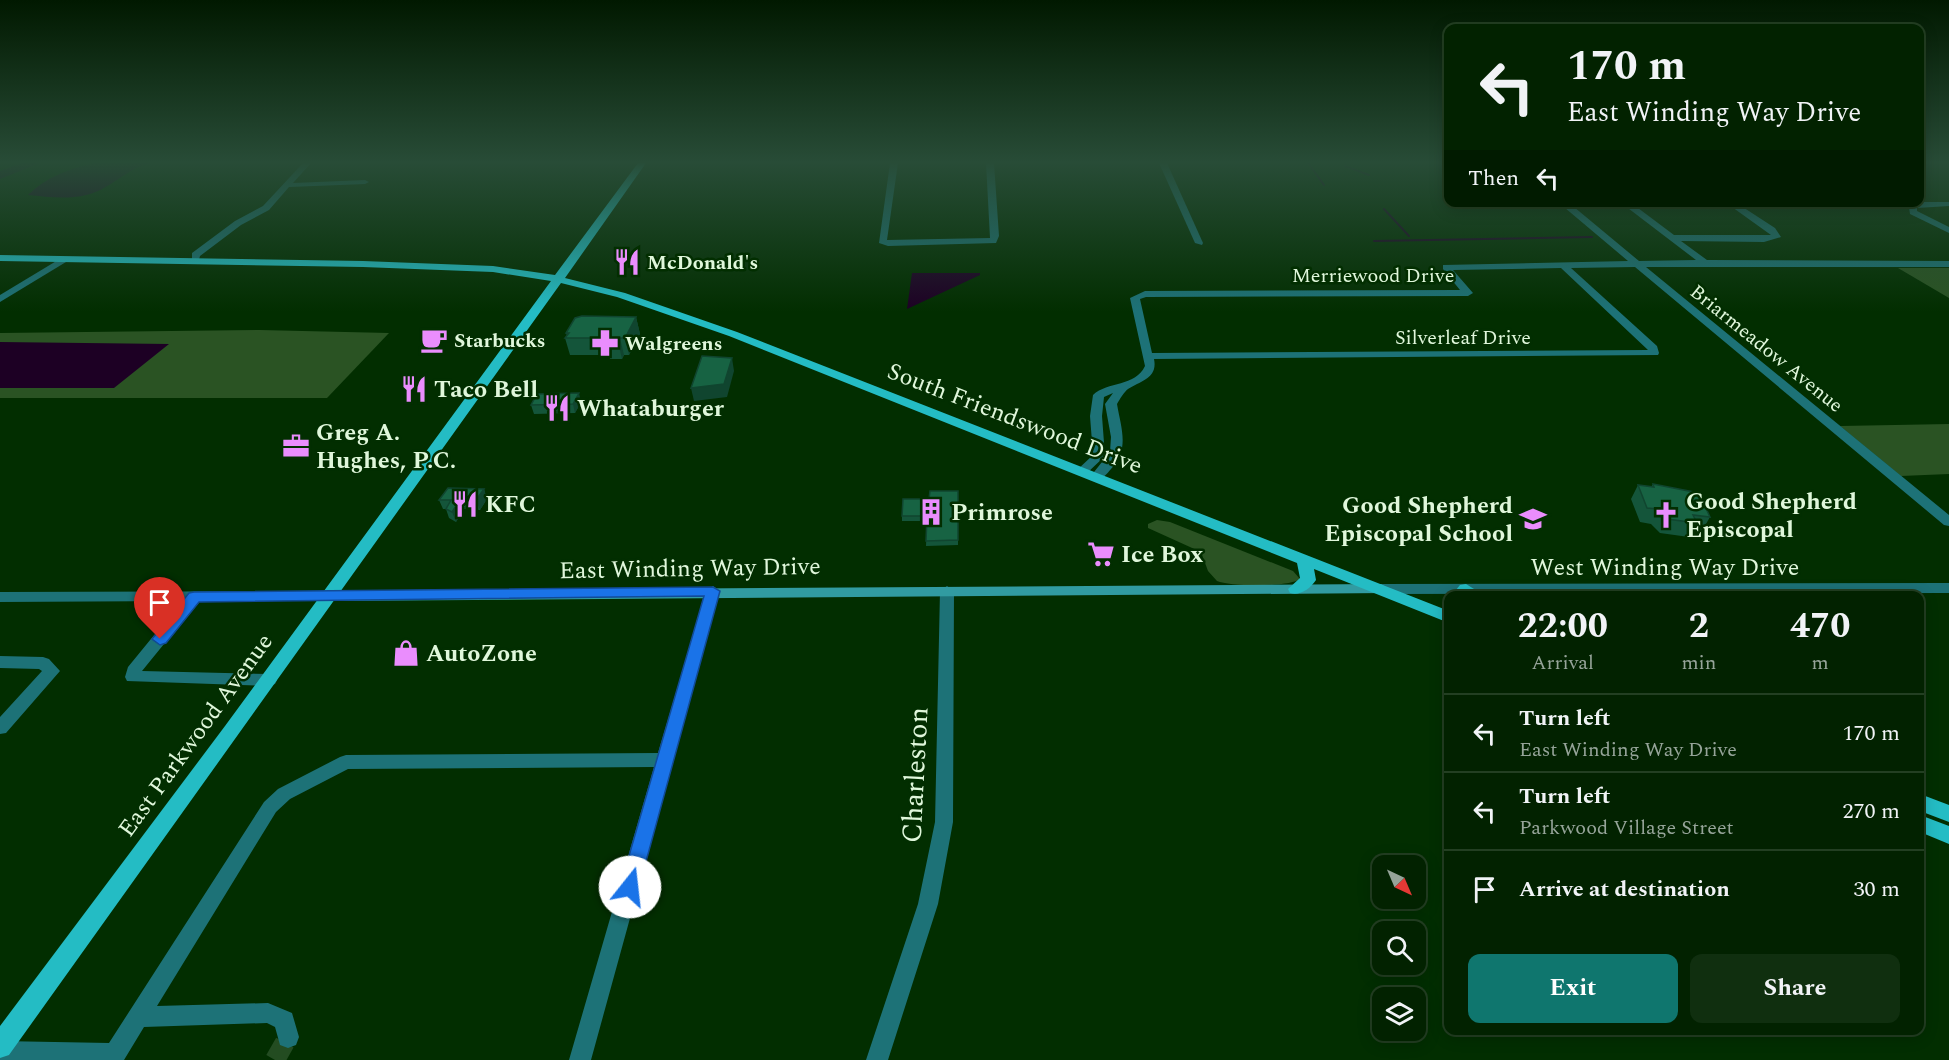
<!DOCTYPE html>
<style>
:root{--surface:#022200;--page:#102f0f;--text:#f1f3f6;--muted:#96a499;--line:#233f22;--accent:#0f766e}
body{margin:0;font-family:Spectral,serif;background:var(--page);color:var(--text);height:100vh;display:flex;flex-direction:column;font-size:22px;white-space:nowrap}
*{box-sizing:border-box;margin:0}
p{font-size:20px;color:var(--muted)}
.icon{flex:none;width:33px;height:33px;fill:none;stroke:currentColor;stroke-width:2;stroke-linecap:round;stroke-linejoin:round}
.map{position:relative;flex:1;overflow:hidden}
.drawer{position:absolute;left:1444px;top:591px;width:480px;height:444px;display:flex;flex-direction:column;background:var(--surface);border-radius:12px;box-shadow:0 3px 15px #0003,0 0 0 2px var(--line)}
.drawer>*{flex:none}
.top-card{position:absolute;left:1444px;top:24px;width:480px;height:183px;border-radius:12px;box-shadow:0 3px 15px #0003,0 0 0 2px var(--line);background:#022200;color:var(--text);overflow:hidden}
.needle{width:39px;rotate:136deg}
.controls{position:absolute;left:1372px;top:855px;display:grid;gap:12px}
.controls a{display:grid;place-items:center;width:54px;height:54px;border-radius:12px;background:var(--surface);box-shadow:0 3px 15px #0003,0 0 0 2px var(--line);font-size:30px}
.pin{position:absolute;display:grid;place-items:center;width:51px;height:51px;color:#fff;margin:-62px -26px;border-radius:50% 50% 50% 0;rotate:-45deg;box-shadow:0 0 6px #0007}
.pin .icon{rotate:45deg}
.me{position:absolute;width:66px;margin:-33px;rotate:16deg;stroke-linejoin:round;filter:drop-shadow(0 0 4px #0008)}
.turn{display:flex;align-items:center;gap:21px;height:126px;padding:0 24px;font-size:27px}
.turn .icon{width:78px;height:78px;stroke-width:2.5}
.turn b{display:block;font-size:42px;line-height:51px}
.then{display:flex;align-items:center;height:57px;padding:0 24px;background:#0003;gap:12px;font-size:22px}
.eta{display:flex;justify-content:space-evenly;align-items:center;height:102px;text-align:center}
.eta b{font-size:36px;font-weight:700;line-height:42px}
.button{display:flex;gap:12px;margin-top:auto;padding:12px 24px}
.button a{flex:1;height:69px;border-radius:12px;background:var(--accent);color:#fff;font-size:24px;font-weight:700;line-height:69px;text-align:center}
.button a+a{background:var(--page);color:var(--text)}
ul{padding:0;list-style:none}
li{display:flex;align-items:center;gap:18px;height:78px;padding:0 24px;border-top:2px solid var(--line)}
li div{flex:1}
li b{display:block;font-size:22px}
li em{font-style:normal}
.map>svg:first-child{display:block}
.green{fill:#2a5323}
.water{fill:#1d0024}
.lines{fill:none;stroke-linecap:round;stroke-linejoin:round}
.stream{stroke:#1d0024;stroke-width:2}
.river{fill:#1d0024;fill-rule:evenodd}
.street-tunnel{stroke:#234c21;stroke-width:20;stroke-dasharray:20 10;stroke-linecap:butt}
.street{fill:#1d7277;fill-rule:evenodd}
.secondary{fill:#319ba1;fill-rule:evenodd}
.primary{fill:#24bcc4;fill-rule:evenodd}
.wall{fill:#14553a}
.shaded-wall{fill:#10452f}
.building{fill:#176343;stroke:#10452f;stroke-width:1.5}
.route{fill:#1a73e8;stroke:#114b97;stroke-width:1.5}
.labels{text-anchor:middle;stroke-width:5;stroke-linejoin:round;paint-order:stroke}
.far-poi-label{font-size:20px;font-weight:bold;fill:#e0f7db;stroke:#022e00;text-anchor:start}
.far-street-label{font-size:20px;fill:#e0f7db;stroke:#022e00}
.poi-label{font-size:24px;font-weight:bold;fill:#e0f7db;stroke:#022e00;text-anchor:start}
.street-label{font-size:24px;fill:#e0f7db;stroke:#022e00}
.near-street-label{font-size:28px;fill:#e0f7db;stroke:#022e00}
</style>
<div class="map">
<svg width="1949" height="1060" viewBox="0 0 1949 1060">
<rect width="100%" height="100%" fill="#022e00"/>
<!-- green -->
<g class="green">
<path d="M1898 268H1949V298Z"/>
<path d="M260 330 389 333 327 398H0V333Z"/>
<path d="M1949 424V474L1901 476 1840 426Z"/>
<path d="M1157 520 1170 522 1293 571 1300 579C1290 587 1231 587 1217 581L1208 571 1201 552 1148 528V524Z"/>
</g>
<!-- water -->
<g class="water">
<path d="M94 163H152C132 166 116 183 98 191 75 201 51 197 28 195 46 177 69 169 94 163Z"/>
<path d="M912 273H980V275L907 309Z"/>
<path d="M0 342 169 344 114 388H0Z"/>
</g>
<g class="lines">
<!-- stream -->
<g class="stream">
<path d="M1308 163 1324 185"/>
<path d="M1346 163 1345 166 1369 175"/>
<path d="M1384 209 1409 236"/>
<path d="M1374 241 1592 237"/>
</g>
<!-- river -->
<path class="river" d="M22 163H40L0 179V171Z"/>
<!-- street-tunnel -->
<path class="street-tunnel" d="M275 1060 288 1037"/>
<!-- street -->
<g class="street">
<path d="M303 163H311L293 183 365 180 369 182 365 184 289 187 269 210 241 225 200 256 198 263H192V253L235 221 263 206Z"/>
<path d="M890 163H898L887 240 990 238 986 163H994L999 236 996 243 888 246 879 243Z"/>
<path d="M1159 163H1167L1203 243 1202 245 1195 243Z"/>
<path d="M1558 202H1568L1639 261 1696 260 1620 202H1630L1674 235H1771L1725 202H1735L1775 228 1781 237 1764 242 1681 241 1707 260 1949 261V267H1646L1949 515V526L1944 525 1635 267 1571 268 1657 346 1659 353 1658 355 1154 359C1158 378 1141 381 1128 389 1124 392 1120 399 1117 404 1121 428 1130 449 1111 469 1107 474 1102 479 1096 481L1090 477 1110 452 1111 437 1105 404 1113 393 1104 397 1102 416 1105 456 1086 474 1082 475 1076 471 1093 455 1090 416 1093 395C1108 381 1135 387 1145 366L1130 298 1145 291 1460 290 1443 269V265L1628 261ZM1561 268 1648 350 1152 353 1140 299 1146 297 1468 296 1473 293 1453 270Z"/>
<path d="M1917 202H1949V206L1917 208V211L1949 227V233L1910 214 1909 207Z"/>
<path d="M63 257 68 260 66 262 0 302V295Z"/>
<path d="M1949 583V593L1381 594 1374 589 1381 584Z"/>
<path d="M713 586 720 591 591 1060H569L654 767 348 769 290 799 276 812 157 1006 268 1003 292 1013 299 1037 296 1045 288 1048 280 1045 275 1027 267 1023 144 1027 124 1060H0V1041L109 1043 264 802 278 789 340 757 346 755 658 753 706 591Z"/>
<path d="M947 586 954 591 953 822 938 904 888 1060H866L918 904 935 822 940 591Z"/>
<path d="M330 591 337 596 335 599 199 601 142 671 269 674 275 676 277 680 275 684 269 686 127 681 125 677 128 667 182 601 0 602V592Z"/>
<path d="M0 656 43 657 49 659 60 671 6 733 0 734V717L42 671 39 669 0 668Z"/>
</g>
<!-- secondary -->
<path class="secondary" d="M1381 584 1389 589 1387 593 330 601 322 596 330 591Z"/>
<!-- primary -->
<g class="primary">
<path d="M638 163H646L565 278 625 293 737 332 1449 611V623L1314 569 1316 580C1310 589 1300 596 1290 593L1288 589 1300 578 1297 563 729 336 617 297 561 283 9 1055 0 1058V1026L225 726 551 281 493 272 363 267 0 261V255L363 261 493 266 555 275Z"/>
<path d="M1466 584 1474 589 1469 596H1451L1460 585Z"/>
<path d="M1920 794 1949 805V822L1920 811Z"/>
<path d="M1920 815 1949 826V844L1920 832Z"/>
</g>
</g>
<!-- wall -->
<g class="wall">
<path d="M636 317 640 334 629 355H624L622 359H610L609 355H570L565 338 567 336 566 333Z"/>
<path d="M581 402 575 413 534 414 531 405Z"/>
<path d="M1653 484 1710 517 1702 531 1693 530 1689 537 1660 533 1651 524 1640 522 1631 499 1638 485 1651 487Z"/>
<path d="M484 489 487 499 480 510 464 509 456 522 449 518 446 509H443L439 500Z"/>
<path d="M958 491V545L926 546 927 521H902V516L929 499Z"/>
</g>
<!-- shaded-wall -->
<g class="shaded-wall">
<path d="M636 317 640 334 629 355 625 338Z"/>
<path d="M620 338 624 355 622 359 618 342Z"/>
<path d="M732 358 734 371 727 397 694 401 691 388Z"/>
<path d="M579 393 581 402 575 413 573 404Z"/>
<path d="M484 489 487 499 480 510 476 500Z"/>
<path d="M460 500 464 509 456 522 452 512Z"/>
</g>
<!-- building -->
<g class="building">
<path d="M582 316 636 317 625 338H620L618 342H606L608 338H565L569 333H566L575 318Z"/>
<path d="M702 356 732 358 724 384 691 388Z"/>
<path d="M579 393 573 404 531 405 537 394Z"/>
<path d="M1653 484 1699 493 1710 517 1693 515 1697 523 1667 519 1659 509 1647 508 1638 485 1654 487Z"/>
<path d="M448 488 484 489 476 500H460L452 512 446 509 451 500H439Z"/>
<path d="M930 491H958V540L926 541 927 516H902L903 499H929Z"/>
</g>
<!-- sky -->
<linearGradient id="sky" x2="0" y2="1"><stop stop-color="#011900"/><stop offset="0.52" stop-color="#284c37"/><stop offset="1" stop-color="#284c37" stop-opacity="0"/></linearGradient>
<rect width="1949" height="312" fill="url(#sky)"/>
<!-- route -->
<path class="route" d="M713 587 720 591 639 887 637 893 630 895 623 893 620 887 704 596 199 602 166 643 160 645 152 639 189 593 194 592Z"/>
<!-- icons -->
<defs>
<symbol id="restaurant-bare" viewBox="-9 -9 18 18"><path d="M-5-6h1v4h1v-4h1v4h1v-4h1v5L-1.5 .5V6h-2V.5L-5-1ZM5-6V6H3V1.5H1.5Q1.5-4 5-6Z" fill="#ea8dfd" stroke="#022e00" stroke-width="2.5" paint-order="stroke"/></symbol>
<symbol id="cafe-bare" viewBox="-9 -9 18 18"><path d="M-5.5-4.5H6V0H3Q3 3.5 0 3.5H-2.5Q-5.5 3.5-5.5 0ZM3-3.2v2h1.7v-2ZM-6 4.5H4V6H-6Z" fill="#ea8dfd" stroke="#022e00" stroke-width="2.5" paint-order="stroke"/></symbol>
<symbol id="pharmacy-bare" viewBox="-9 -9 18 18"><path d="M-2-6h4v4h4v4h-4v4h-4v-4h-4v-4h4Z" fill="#ea8dfd" stroke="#022e00" stroke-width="2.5" paint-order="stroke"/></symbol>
<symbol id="office-bare" viewBox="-9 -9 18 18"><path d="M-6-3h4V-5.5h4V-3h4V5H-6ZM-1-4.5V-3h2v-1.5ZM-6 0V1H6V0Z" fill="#ea8dfd" stroke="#022e00" stroke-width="2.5" paint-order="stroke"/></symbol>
<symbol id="building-bare" viewBox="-9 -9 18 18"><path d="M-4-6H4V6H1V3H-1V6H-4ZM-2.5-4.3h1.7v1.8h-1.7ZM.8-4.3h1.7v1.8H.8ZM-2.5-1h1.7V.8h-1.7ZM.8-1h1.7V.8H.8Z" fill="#ea8dfd" stroke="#022e00" stroke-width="2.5" paint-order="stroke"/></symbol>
<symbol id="church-bare" viewBox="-9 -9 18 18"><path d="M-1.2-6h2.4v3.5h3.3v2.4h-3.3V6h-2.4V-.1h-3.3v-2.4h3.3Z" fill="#ea8dfd" stroke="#022e00" stroke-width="2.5" paint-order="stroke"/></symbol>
<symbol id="school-bare" viewBox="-9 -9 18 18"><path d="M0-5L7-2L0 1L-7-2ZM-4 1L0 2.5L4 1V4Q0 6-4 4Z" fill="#ea8dfd" stroke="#022e00" stroke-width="2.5" paint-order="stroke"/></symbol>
<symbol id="supermarket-bare" viewBox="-9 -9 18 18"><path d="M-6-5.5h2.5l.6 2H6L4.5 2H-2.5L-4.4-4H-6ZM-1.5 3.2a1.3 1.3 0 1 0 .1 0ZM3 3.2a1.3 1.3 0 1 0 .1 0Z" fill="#ea8dfd" stroke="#022e00" stroke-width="2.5" paint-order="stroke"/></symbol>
<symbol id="shop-bare" viewBox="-9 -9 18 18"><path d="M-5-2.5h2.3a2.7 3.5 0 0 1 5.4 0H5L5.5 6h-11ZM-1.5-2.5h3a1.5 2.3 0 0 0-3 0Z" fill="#ea8dfd" stroke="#022e00" stroke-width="2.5" paint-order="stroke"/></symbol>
</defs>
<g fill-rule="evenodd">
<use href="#restaurant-bare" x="608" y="243" width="38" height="38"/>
<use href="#cafe-bare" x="415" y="321" width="38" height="38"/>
<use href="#pharmacy-bare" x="586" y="324" width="38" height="38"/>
<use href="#restaurant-bare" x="395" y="370" width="38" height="38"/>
<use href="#restaurant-bare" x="538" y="389" width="38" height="38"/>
<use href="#office-bare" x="277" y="427" width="38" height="38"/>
<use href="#restaurant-bare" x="446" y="485" width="38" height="38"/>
<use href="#building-bare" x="912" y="493" width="38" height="38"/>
<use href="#church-bare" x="1647" y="496" width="38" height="38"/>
<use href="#school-bare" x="1514" y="500" width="38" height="38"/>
<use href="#supermarket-bare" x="1082" y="535" width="38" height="38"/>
<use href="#shop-bare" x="387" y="634" width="38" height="38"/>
</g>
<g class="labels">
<!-- far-poi labels -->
<g class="far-poi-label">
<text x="647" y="269">McDonald's</text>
<text x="454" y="347">Starbucks</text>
<text x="625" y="350">Walgreens</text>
</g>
<!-- far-street labels -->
<g class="far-street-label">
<text x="1373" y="282">Merriewood Drive</text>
<text x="1463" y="344">Silverleaf Drive</text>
<text transform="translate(1767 348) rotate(39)" y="7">Briarmeadow Avenue</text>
</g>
<!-- poi labels -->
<g class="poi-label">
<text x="434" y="397">Taco Bell</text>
<text x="577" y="416">Whataburger</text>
<text x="316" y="440">Greg A.<tspan x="316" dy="28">Hughes, P.C.</tspan></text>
<text x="1686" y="509">Good Shepherd<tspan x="1686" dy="28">Episcopal</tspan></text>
<text x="485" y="512">KFC</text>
<text x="1513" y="513" text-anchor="end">Good Shepherd<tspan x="1513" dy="28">Episcopal School</tspan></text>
<text x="951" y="520">Primrose</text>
<text x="1121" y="562">Ice Box</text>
<text x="426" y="661">AutoZone</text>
</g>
<!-- street labels -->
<g class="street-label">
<text transform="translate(1015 418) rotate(21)" y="8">South Friendswood Drive</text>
<text x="1665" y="575">West Winding Way Drive</text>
<text transform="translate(690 568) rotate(-1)" y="8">East Winding Way Drive</text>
<text transform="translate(195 735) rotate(-54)" y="8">East Parkwood Avenue</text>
</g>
<!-- near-street labels -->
<g class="near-street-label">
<text transform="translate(914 775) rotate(-87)" y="10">Charleston</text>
</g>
</g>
</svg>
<div class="controls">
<a><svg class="needle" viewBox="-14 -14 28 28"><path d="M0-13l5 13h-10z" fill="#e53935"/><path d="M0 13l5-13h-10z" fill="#96a499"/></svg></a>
<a><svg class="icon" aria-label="search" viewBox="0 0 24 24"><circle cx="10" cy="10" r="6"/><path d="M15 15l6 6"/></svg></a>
<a><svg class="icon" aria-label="layers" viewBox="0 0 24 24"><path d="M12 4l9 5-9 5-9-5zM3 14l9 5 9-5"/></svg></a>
</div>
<div class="pin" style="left:160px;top:639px;background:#d93025"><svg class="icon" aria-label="arrive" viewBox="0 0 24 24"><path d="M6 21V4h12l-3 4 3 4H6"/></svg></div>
<svg class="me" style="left:630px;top:887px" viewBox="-20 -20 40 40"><circle r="19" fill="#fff"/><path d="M0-13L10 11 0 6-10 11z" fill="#1a73e8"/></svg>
<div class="top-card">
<div class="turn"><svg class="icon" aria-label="left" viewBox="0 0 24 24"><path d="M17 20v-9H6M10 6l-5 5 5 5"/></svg><div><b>170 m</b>East Winding Way Drive</div></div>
<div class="then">Then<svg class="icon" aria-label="left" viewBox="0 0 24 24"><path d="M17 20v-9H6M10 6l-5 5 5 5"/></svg></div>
</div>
<section class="drawer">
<div class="eta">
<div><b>22:00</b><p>Arrival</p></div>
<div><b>2</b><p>min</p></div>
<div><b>470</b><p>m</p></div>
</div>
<ul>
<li><svg class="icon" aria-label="left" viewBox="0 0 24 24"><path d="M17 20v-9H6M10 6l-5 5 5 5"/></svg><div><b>Turn left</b><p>East Winding Way Drive</p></div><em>170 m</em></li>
<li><svg class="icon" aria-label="left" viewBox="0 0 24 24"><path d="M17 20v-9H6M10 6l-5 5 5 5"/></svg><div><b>Turn left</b><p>Parkwood Village Street</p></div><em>270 m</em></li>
<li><svg class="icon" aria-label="arrive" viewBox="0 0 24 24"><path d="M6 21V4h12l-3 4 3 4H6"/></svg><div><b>Arrive at destination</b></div><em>30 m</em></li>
</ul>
<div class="button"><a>Exit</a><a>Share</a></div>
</section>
</div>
